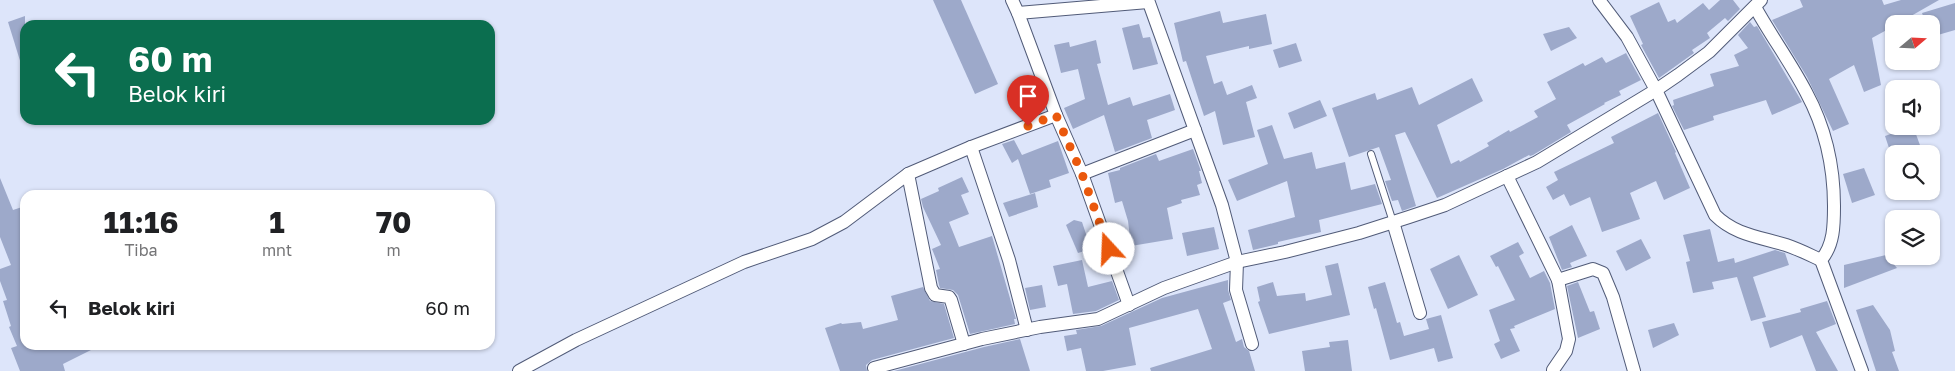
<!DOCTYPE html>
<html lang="id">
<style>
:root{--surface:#fff;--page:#f6f6f6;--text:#202124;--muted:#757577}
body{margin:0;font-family:"Golos Text",sans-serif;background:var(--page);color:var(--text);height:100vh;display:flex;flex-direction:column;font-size:19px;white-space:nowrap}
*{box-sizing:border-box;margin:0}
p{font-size:16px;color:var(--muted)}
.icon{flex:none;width:28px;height:28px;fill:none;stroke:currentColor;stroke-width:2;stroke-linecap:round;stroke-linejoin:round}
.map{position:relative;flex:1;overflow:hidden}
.sheet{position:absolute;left:20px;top:190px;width:475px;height:160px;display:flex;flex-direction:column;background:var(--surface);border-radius:15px;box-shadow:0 1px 4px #0004}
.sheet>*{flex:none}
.hud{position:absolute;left:20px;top:20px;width:475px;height:105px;border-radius:15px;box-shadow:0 1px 4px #0004;background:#0b6e4f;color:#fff;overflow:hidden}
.needle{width:32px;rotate:71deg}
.controls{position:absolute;left:1885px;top:15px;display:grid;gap:10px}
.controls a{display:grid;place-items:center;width:55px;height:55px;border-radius:10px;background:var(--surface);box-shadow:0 1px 4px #0004;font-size:25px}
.pin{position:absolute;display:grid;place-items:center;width:42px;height:42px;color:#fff;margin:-51px -21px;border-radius:50% 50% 50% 0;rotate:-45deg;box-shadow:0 0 5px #0007}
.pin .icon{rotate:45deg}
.me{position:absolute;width:55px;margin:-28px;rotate:340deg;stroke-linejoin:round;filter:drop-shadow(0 0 4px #0008)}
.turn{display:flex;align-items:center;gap:18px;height:105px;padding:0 25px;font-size:22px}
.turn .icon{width:65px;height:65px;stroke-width:2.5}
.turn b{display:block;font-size:35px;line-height:42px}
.eta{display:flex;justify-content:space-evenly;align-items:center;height:85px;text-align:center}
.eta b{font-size:30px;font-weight:700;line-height:35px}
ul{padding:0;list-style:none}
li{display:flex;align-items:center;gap:15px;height:65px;padding:0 25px}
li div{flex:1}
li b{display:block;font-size:19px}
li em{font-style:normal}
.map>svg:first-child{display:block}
.building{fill:#9da9ca}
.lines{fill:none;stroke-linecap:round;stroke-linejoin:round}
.service-casing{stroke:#515b78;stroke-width:8}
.minor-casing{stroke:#515b78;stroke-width:14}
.service{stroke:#fff;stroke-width:6}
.minor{stroke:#fff;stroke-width:12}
.route{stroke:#ea580c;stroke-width:9;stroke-dasharray:0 16.2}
</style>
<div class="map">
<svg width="1955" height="371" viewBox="0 0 1955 371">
<rect width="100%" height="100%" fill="#dde5fa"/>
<!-- building -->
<g class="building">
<path d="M933 0H961L998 84 975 94Z"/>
<path d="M1720 0H1733L1740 9 1728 21 1725 18 1707 33 1710 38 1692 50 1694 53 1659 78 1641 45 1643 44 1630 16 1659 2 1668 22 1675 19 1677 23 1703 3 1709 10Z"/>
<path d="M1800 0H1882L1884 5 1901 0H1939L1897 24H1894V26L1872 38 1881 85 1864 92 1854 65 1829 79 1849 124 1833 131 1807 77 1772 20 1803 7Z"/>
<path d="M1955 3V30L1931 37V24H1926L1922 13Z"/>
<path d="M1220 11 1223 23 1266 14 1272 44 1249 49V46L1206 56 1214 84 1222 81 1227 95 1252 85 1257 98 1246 102 1255 137 1223 145 1215 111 1204 116 1186 61 1183 62 1174 23Z"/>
<path d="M25 16V67H22L8 22Z"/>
<path d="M1750 22 1754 27 1757 26 1802 102 1772 115 1766 100 1713 116 1714 120 1684 130 1672 106 1674 105 1673 100 1714 86 1710 74 1739 66 1734 55 1748 48 1738 35Z"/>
<path d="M1139 24 1143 38 1150 37 1158 64 1133 70 1122 28Z"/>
<path d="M1569 27 1577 38 1551 51 1543 34Z"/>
<path d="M1096 40 1101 63 1097 64 1108 105 1130 97 1133 106 1170 94 1175 110 1147 120 1152 138 1115 152 1104 115 1073 129 1064 108 1085 99 1078 69 1061 73 1054 45 1069 42 1070 47Z"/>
<path d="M1296 43 1302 61 1279 68 1273 50Z"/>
<path d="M1626 53 1641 80 1619 91 1621 95 1604 103 1605 104 1567 125 1571 132 1533 155 1530 156 1529 155 1503 169 1437 198 1405 132 1395 135 1416 206 1402 211 1398 200 1392 201 1385 181 1391 180 1379 147 1349 157 1332 108 1375 93 1377 100 1412 87 1419 105 1472 78 1483 101 1437 125 1451 164 1459 160 1460 162 1489 146 1487 143 1509 130 1510 132 1538 117 1534 111 1556 99 1547 82 1583 63 1585 66 1602 57 1606 63Z"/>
<path d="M1038 89 1045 110 1023 119 1016 97Z"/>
<path d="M1320 100 1327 116 1294 129 1288 113Z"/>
<path d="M1658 113 1676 152 1675 153 1690 188 1664 200 1656 181 1630 193 1640 219 1602 232 1590 197 1570 206 1564 194 1553 200 1546 187 1558 180 1554 172 1614 143 1611 137Z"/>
<path d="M1272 125 1284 159 1312 152 1316 169 1345 162 1351 190 1375 184 1382 204 1319 220 1321 232 1278 242V244L1253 250 1248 230 1295 217 1287 181 1237 201 1228 180 1268 164 1257 130Z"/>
<path d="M1913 126 1921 148 1905 154H1891L1885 136Z"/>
<path d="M1014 140 1022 155 1058 141 1069 173 1049 180 1051 187 1030 194 1018 159 1012 163 1002 144Z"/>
<path d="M1193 149 1201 171H1199L1202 183 1197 185 1200 195 1181 200 1182 203 1167 208 1173 239 1131 246 1128 221 1122 201 1115 203 1108 173 1120 170V168L1156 154 1159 161Z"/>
<path d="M1864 168 1875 195 1852 203 1843 174Z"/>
<path d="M962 177 969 192 961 195 969 214 949 222 959 247 992 236 1016 319H1014L1015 324 970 334 958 295 953 290 940 288 939 285 936 270 940 269 932 249 941 245 923 207 921 199 939 191 938 188Z"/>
<path d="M0 178 13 210 25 206V345H101L63 364 65 371H20L11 348 17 346 9 327 11 326 3 301 7 300 0 281V269L11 265 0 237Z"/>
<path d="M1035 193 1038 207 1009 217 1003 203Z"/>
<path d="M1074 220 1082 222 1091 249 1078 253 1066 225Z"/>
<path d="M1572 225 1587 256 1570 263 1572 267 1562 270 1549 237Z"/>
<path d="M1214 227 1219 249 1187 256 1182 233Z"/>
<path d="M1710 229 1718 262 1734 258 1735 263 1775 250 1785 253 1789 265 1753 277 1766 317 1751 321 1737 277 1712 282 1714 289 1693 293 1686 262 1690 261 1683 235Z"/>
<path d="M1641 239 1651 258 1626 271 1616 251Z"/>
<path d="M1518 242 1524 253 1519 256 1530 278 1544 271 1550 283 1555 309 1514 326 1515 328 1510 329 1520 351 1501 359 1494 344 1500 341 1489 310 1515 300 1498 266 1496 267 1490 256Z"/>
<path d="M1459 255 1478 295 1448 309 1430 269Z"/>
<path d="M1886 255 1897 268 1844 288V265Z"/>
<path d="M1082 260 1088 287 1112 281 1119 300 1096 311 1073 314 1067 284 1058 286 1053 266Z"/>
<path d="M1338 263 1350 315 1269 334 1258 302 1260 301 1257 287 1273 282 1277 296 1305 293 1306 301 1332 295 1325 266Z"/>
<path d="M1228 280V290L1231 300 1223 303 1236 342 1242 339 1244 347 1249 351 1255 371H1151L1150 368 1212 349 1198 309 1129 328 1136 365 1103 371H1086L1081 348 1067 351 1064 336 1077 334 1076 330 1101 326 1162 298Z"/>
<path d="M1385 282 1397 323 1400 322 1404 336 1429 329 1426 319 1441 315 1453 358 1438 362 1434 348 1390 360 1376 308 1374 309 1368 287Z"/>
<path d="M1578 282 1590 312 1594 311 1600 329 1578 338 1567 286Z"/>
<path d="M1042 285 1046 307 1030 310 1025 288Z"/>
<path d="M923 287 930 301 944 304 954 338 872 360 866 365 867 371H840L825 328 841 323 842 324 861 322 863 329 898 320 891 296Z"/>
<path d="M1827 301 1836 324 1816 332 1838 371H1816L1802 335 1770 348 1762 322 1801 312 1800 309Z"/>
<path d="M1873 305 1890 330 1895 351 1892 352 1899 371H1876L1856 310Z"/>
<path d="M1674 323 1679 335 1653 348 1648 330Z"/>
<path d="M1020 339 1030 371H894L984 347Z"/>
<path d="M1348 340 1352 371H1305L1302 351 1330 347 1329 342Z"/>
</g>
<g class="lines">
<defs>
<path id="service" d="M1371 154 1393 222"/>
<g id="minor">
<path d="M1012 0 1018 13 1056 115 1082 174 1129 305"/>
<path d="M1148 0 1222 205 1237 262 1285 252 1359 233 1409 217 1445 205 1537 162 1656 90 1678 75 1709 52 1761 0"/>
<path d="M1599 0 1627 37 1656 90 1715 215C1735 235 1760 237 1786 245 1798 249 1810 255 1821 260"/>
<path d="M1755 7C1771 36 1791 63 1806 92 1825 127 1834 166 1834 206 1834 225 1834 245 1821 260L1862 371"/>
<path d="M1018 13 1148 2"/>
<path d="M971 147 1009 260 1027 330"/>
<path d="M908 174 931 288 935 295 949 297 951 300 964 344"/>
<path d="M1082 174 1195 130"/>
<path d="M1507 176 1558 280 1593 269 1603 273 1613 297 1634 371"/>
<path d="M1393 222 1420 313"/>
<path d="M874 368 982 339 1040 327 1098 319 1164 288 1237 262 1236 290 1252 344"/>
<path d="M1553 370 1566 351 1569 339 1558 280"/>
<path d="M519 371 576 340 744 262 812 239 844 222 908 174 971 147 1056 115"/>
</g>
</defs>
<!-- service casing -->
<use href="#service" class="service-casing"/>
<!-- minor casing -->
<use href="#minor" class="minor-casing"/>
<!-- service -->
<use href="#service" class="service"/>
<!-- minor -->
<use href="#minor" class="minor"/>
</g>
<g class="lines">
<!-- route -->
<path class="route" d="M1028 126 1056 115 1082 174 1109 249"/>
</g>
</svg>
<div class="controls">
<a><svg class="needle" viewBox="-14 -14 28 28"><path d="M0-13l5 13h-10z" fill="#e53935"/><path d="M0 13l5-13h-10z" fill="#757577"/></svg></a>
<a><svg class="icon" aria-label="sound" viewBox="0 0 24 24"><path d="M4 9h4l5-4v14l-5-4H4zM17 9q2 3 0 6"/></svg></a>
<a><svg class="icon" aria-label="search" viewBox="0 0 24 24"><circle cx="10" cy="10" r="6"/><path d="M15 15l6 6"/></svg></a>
<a><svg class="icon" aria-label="layers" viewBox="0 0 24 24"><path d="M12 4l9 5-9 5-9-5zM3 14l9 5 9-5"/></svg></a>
</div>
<div class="pin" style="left:1028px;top:126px;background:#d93025"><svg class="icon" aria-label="arrive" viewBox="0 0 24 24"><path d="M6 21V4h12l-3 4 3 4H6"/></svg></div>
<svg class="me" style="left:1109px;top:249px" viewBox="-20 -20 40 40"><circle r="19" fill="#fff"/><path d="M0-13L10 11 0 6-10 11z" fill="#ea580c"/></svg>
<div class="hud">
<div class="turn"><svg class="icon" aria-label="left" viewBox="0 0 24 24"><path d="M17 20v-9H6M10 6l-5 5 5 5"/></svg><div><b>60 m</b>Belok kiri</div></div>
</div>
<section class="sheet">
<div class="eta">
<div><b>11:16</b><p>Tiba</p></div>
<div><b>1</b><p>mnt</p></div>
<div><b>70</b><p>m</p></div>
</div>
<ul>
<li><svg class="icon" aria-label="left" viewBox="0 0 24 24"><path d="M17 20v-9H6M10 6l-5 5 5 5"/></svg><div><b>Belok kiri</b></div><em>60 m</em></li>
</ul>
</section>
</div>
